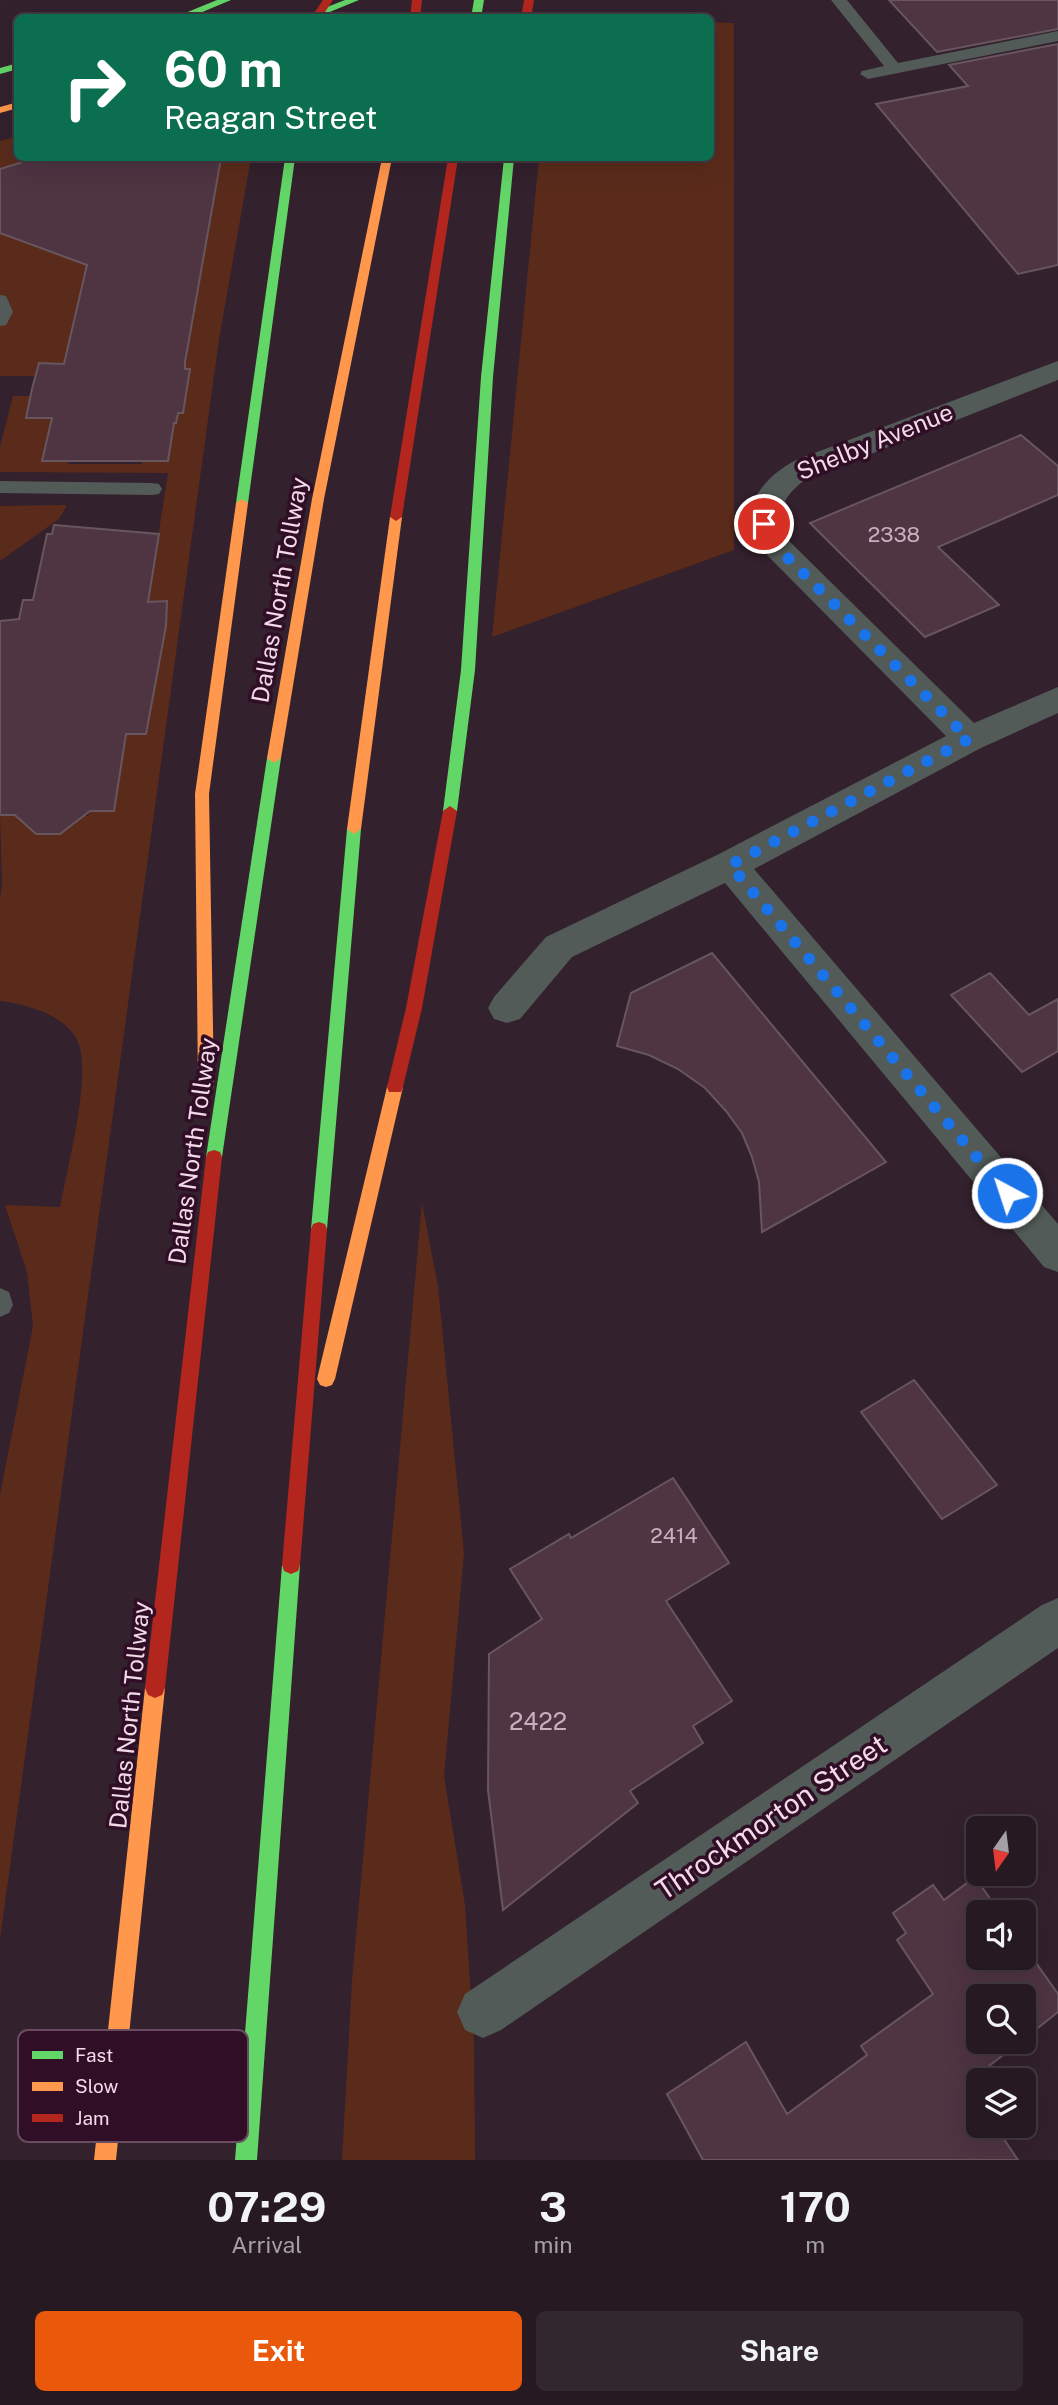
<!DOCTYPE html>
<style>
:root{--surface:#261922;--page:#32262f;--text:#f1f3f6;--muted:#a4a0a5;--line:#423840;--accent:#ea580c}
body{margin:0;font-family:"Public Sans",sans-serif;background:var(--page);color:var(--text);height:100vh;display:flex;flex-direction:column;font-size:26px;white-space:nowrap}
*{box-sizing:border-box;margin:0}
p{font-size:23px;color:var(--muted)}
.icon{flex:none;width:38px;height:38px;fill:none;stroke:currentColor;stroke-width:2;stroke-linecap:round;stroke-linejoin:round}
.map{position:relative;height:2160px;overflow:hidden}
.side{display:flex;flex-direction:column;background:var(--surface);flex:1}
.side>*{flex:none}
.top-card{position:absolute;left:14px;top:14px;width:700px;height:147px;border-radius:10px;box-shadow:0 7px 28px #0002,0 0 0 2px var(--line);background:#0b6e4f;color:#fff;overflow:hidden}
.needle{width:46px;rotate:194deg}
.buttons{position:absolute;left:966px;top:1816px;display:grid;gap:14px}
.buttons a{display:grid;place-items:center;width:70px;height:70px;border-radius:10px;background:var(--surface);box-shadow:0 7px 28px #0002,0 0 0 2px var(--line);font-size:35px}
.pin{position:absolute;display:grid;place-items:center;width:60px;height:60px;color:#fff;margin:-30px;border:4px solid #fff;border-radius:50%;box-shadow:0 2px 7px #0007}
.me{position:absolute;width:77px;margin:-38px;rotate:320deg;stroke-linejoin:round;filter:drop-shadow(0 0 5px #0008)}
.turn{display:flex;align-items:center;gap:24px;height:147px;padding:0 35px;font-size:32px}
.turn .icon{width:91px;height:91px;stroke-width:2.5}
.turn b{display:block;font-size:49px;line-height:60px}
.eta{display:flex;justify-content:space-evenly;align-items:center;height:119px;text-align:center}
.eta b{font-size:42px;font-weight:700;line-height:49px}
.primary-button{display:flex;gap:14px;margin-top:auto;padding:14px 35px}
.primary-button a{flex:1;height:80px;border-radius:10px;background:var(--accent);color:#fff;font-size:28px;font-weight:700;line-height:80px;text-align:center}
.primary-button a+a{background:var(--page);color:var(--text)}
.map>svg:first-child{display:block}
.green{fill:#5a2b1b}
.building{fill:#4f3442;stroke:#67565e;stroke-width:2}
.lines{fill:none;stroke-linecap:round;stroke-linejoin:round}
.lane{fill:#525b58;fill-rule:evenodd}
.street{fill:#525b58;fill-rule:evenodd}
.fast{fill:#63d668;fill-rule:evenodd}
.slow{fill:#ff974d;fill-rule:evenodd}
.jam{fill:#b3261e;fill-rule:evenodd}
.route{stroke:#1a73e8;stroke-width:12;stroke-dasharray:0 21.6}
.labels{text-anchor:middle;stroke-width:7;stroke-linejoin:round;paint-order:stroke}
.number-label{font-size:21px;fill:#c9b0be}
.street-label{font-size:24px;fill:#f2dae8;stroke:#300f26}
.near-number-label{font-size:24px;fill:#c9b0be}
.near-street-label{font-size:28px;fill:#f2dae8;stroke:#300f26}
.key{fill:#300f26;stroke:#6a4c60;stroke-width:2}
.key-label{font-size:19px;fill:#f2dae8}
</style>
<div class="map">
<svg width="1058" height="2160" viewBox="0 0 1058 2160">
<rect width="100%" height="100%" fill="#33212d"/>
<!-- green -->
<g class="green">
<path d="M711 22 734 23V550L492 637 539 158H710Z"/>
<path d="M17 136 18 158H36L0 169V141Z"/>
<path d="M216 158H251L219 339 0 1939V1495L33 1326 27 1272 5 1205 60 1207C67 1170 92 1075 78 1042 67 1015 26 1004 0 1001V898L2 885 0 811 5 815 25 816 24 823 36 834H60L75 824 77 815 88 816 90 811 114 810 126 734 146 733 166 626 167 602H148L168 473 0 472V447L13 396H31L26 417 52 418 43 461H68V464H142V462L168 461 174 423H176L178 413H183L185 362 206 166Z"/>
<path d="M0 228 89 265 64 363H38L35 376H0Z"/>
<path d="M67 505 59 519 0 561V506Z"/>
<path d="M422 1203 438 1286 464 1553 444 1776 465 1905 474 2045 475 2160H342L352 1981Z"/>
</g>
<!-- building -->
<g class="building">
<path d="M889 0H1058V29L937 52Z"/>
<path d="M1058 44V265L1018 274 876 104 968 86 949 65Z"/>
<path d="M36 158H221L185 362V369H190L183 413H178L176 423H174L168 461H42L52 418H26L32 389 39 363 64 364 87 265 0 233V169Z"/>
<path d="M1021 435 1058 466V495L938 547 999 605 925 637 810 523Z"/>
<path d="M54 525 159 534 148 602 167 601 166 626 146 734H126L114 811H90L60 834H36L15 815H0V621L19 619 23 600H33L47 534H52Z"/>
<path d="M712 953 886 1162 762 1232 759 1182 752 1157 742 1133 726 1111 705 1088 678 1069 649 1055 617 1046 631 993Z"/>
<path d="M990 973 1029 1015 1058 999V1051L1022 1072 951 995Z"/>
<path d="M914 1380 997 1485 942 1519 861 1412Z"/>
<path d="M673 1478 729 1563 666 1601 732 1701 693 1726 703 1743 630 1791 638 1803 503 1910 488 1790 489 1654 542 1619 510 1569 569 1534 571 1538Z"/>
<path d="M975 1877 1000 1913H978V1958H1024V1946L1058 1994V2012L1024 2039V1997H978V2042H1020L967 2083 978 2101V2126H995L1018 2160H703L667 2094 746 2042 787 2114 867 2055 861 2046 933 1994 897 1940 906 1933 893 1913 933 1885 944 1900Z"/>
</g>
<g class="lines">
<!-- lane -->
<g class="lane">
<path d="M831 0H847L898 63 1058 31V41L868 79 860 74 862 71 884 66Z"/>
<path d="M0 295 6 296 13 312 6 325 0 326Z"/>
<path d="M0 481 152 483 159 484 162 489 159 494 152 495 0 493Z"/>
<path d="M0 1288 9 1292 13 1305 9 1313 0 1317Z"/>
</g>
<!-- street -->
<g class="street">
<path d="M1058 361V380L805 480C783 496 777 510 785 537L974 723 1058 687V713L981 748 754 869 1058 1224V1272L1044 1267 725 883 572 957 520 1019 507 1023 494 1019 488 1008 494 997 546 937 717 855 946 736 760 548C736 510 762 478 796 460Z"/>
<path d="M1058 1598V1648L501 2030 483 2038 465 2030 457 2012 465 1994 1042 1605Z"/>
</g>
<!-- fast -->
<g class="fast">
<path d="M217 0H231L188 18H173Z"/>
<path d="M345 0H359L315 18H299Z"/>
<path d="M474 0H484L481 18H471Z"/>
<path d="M18 63V69L0 74V68Z"/>
<path d="M285 158H295L248 503 242 507 236 503Z"/>
<path d="M504 158H514L493 377 475 670 457 811 450 816 443 811 461 670 481 377Z"/>
<path d="M274 753 281 758 222 1157 220 1162 214 1164 208 1162 206 1157 267 758Z"/>
<path d="M354 824 361 829 327 1229 325 1234 319 1236 313 1234 311 1229 347 829Z"/>
<path d="M291 1556 298 1559 300 1565 257 2160H235L282 1565 284 1559Z"/>
</g>
<!-- slow -->
<g class="slow">
<path d="M18 102V108L0 113V107Z"/>
<path d="M382 158H392L324 499 281 758 274 763 267 758 312 499Z"/>
<path d="M242 499 248 503 209 794 214 1086 212 1091H200L198 1086 195 794 236 503Z"/>
<path d="M396 513 402 517 361 829 354 834 347 829 390 517Z"/>
<path d="M395 1080 401 1082 403 1087 335 1379 332 1385 326 1387 320 1385 317 1379 387 1087 389 1082Z"/>
<path d="M155 1678 162 1681 165 1688 116 2160H94L145 1688 148 1681Z"/>
</g>
<!-- jam -->
<g class="jam">
<path d="M323 0H333L321 18H311Z"/>
<path d="M412 0H422L420 18H410Z"/>
<path d="M524 0H534L531 18H521Z"/>
<path d="M448 158H458L402 517 396 521 390 517Z"/>
<path d="M450 806 457 811 422 1008 403 1087 401 1092H389L387 1087 406 1008 443 811Z"/>
<path d="M214 1150 220 1152 222 1157 165 1688 162 1695 155 1698 148 1695 145 1688 206 1157 208 1152Z"/>
<path d="M319 1222 325 1224 327 1229 300 1565 298 1571 291 1574 284 1571 282 1565 311 1229 313 1224Z"/>
</g>
</g>
<g class="lines">
<!-- route -->
<path class="route" d="M764 524 771 541 969 739 730 865 1007 1193"/>
</g>
<g class="labels">
<!-- number labels -->
<g class="number-label">
<text x="894" y="542">2338</text>
<text x="674" y="1543">2414</text>
</g>
<!-- street labels -->
<g class="street-label">
<text transform="translate(875 442) rotate(-22)" y="8">Shelby Avenue</text>
<text transform="translate(280 590) rotate(-80)" y="8">Dallas North Tollway</text>
<text transform="translate(193 1151) rotate(-82)" y="8">Dallas North Tollway</text>
<text transform="translate(130 1715) rotate(-84)" y="8">Dallas North Tollway</text>
</g>
<!-- near-number labels -->
<g class="near-number-label">
<text x="538" y="1730">2422</text>
</g>
<!-- near-street labels -->
<g class="near-street-label">
<text transform="translate(771 1817) rotate(-34)" y="10">Throckmorton Street</text>
</g>
</g>
<!-- legend -->
<rect x="18" y="2030" width="230" height="112" rx="10" class="key"/>
<rect x="32" y="2051" width="31" height="8" fill="#63d668"/>
<rect x="32" y="2082" width="31" height="9" fill="#ff974d"/>
<rect x="32" y="2114" width="31" height="8" fill="#b3261e"/>
<g class="key-label">
<text x="75" y="2062">Fast</text>
<text x="75" y="2093">Slow</text>
<text x="75" y="2125">Jam</text>
</g>
</svg>
<div class="buttons">
<a><svg class="needle" viewBox="-14 -14 28 28"><path d="M0-13l5 13h-10z" fill="#e53935"/><path d="M0 13l5-13h-10z" fill="#a4a0a5"/></svg></a>
<a><svg class="icon" aria-label="sound" viewBox="0 0 24 24"><path d="M4 9h4l5-4v14l-5-4H4zM17 9q2 3 0 6"/></svg></a>
<a><svg class="icon" aria-label="search" viewBox="0 0 24 24"><circle cx="10" cy="10" r="6"/><path d="M15 15l6 6"/></svg></a>
<a><svg class="icon" aria-label="layers" viewBox="0 0 24 24"><path d="M12 4l9 5-9 5-9-5zM3 14l9 5 9-5"/></svg></a>
</div>
<div class="pin" style="left:764px;top:524px;background:#d93025"><svg class="icon" aria-label="arrive" viewBox="0 0 24 24"><path d="M6 21V4h12l-3 4 3 4H6"/></svg></div>
<svg class="me" style="left:1007px;top:1193px" viewBox="-20 -20 40 40"><circle r="17" fill="#1a73e8" stroke="#fff" stroke-width="3"/><path d="M0-11L8 9 0 5-8 9z" fill="#fff"/></svg>
<div class="top-card">
<div class="turn"><svg class="icon" aria-label="right" viewBox="0 0 24 24"><path d="M7 20v-9h11M14 6l5 5-5 5"/></svg><div><b>60 m</b>Reagan Street</div></div>
</div>
</div>
<section class="side">
<div class="eta">
<div><b>07:29</b><p>Arrival</p></div>
<div><b>3</b><p>min</p></div>
<div><b>170</b><p>m</p></div>
</div>
<div class="primary-button"><a>Exit</a><a>Share</a></div>
</section>
